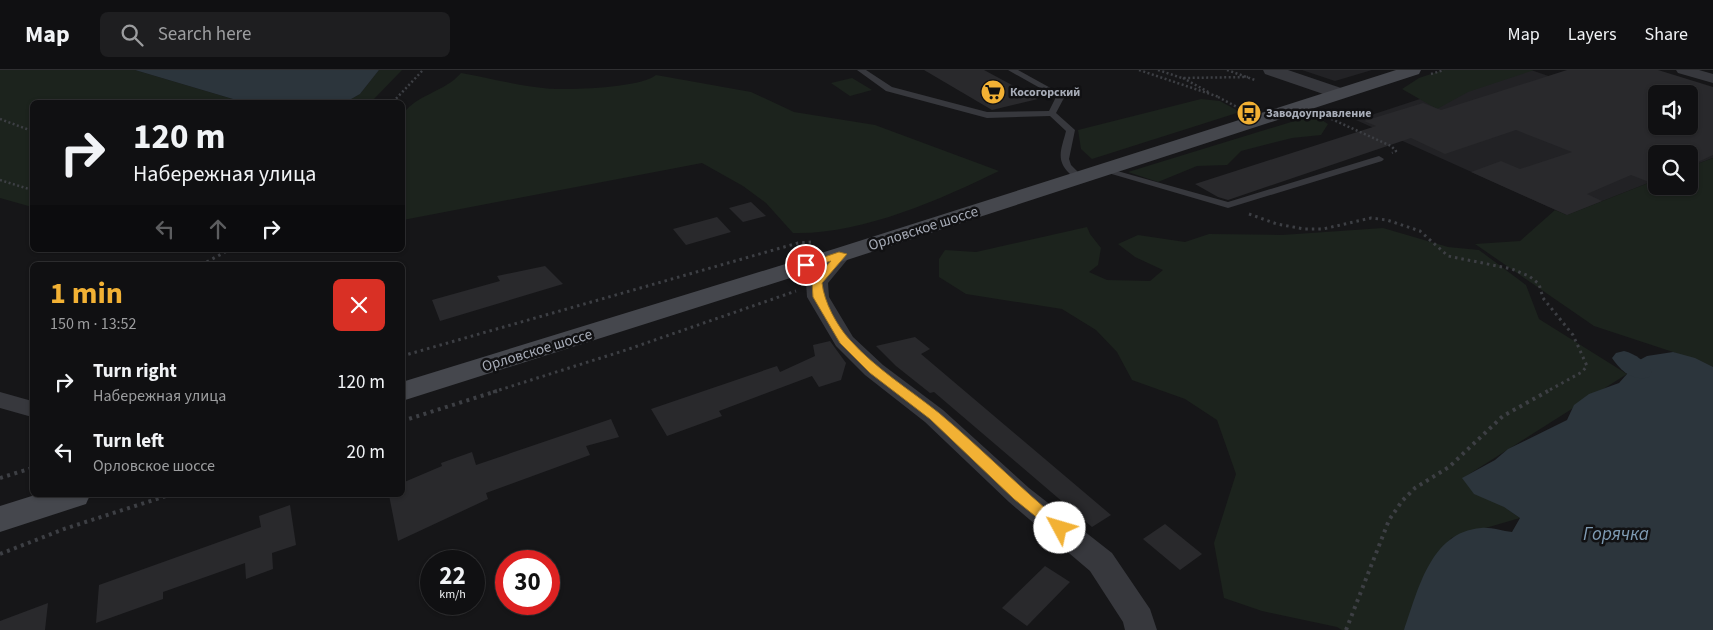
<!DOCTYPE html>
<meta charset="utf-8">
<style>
:root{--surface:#101012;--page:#1e1e20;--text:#f1f3f6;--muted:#9c9d9f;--line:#303032;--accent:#f2b134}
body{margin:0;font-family:"Source Sans 3",sans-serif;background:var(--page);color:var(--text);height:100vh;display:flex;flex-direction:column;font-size:19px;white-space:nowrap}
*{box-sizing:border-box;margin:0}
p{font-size:16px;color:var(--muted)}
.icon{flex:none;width:28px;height:28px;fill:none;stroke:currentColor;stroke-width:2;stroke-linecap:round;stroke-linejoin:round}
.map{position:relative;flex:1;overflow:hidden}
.side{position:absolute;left:30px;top:192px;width:375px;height:235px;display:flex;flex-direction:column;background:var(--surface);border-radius:8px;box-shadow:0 1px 4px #0004,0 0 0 1px var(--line)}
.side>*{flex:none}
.guide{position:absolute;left:30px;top:30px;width:375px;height:152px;border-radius:8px;box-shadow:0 1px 4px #0004,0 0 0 1px var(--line);background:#101012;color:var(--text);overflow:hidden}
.buttons{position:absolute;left:1648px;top:15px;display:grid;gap:10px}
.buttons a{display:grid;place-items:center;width:50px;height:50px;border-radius:8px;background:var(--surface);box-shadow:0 1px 4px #0004,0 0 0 1px var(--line);font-size:25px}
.speed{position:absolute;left:420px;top:480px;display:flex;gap:10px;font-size:25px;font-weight:700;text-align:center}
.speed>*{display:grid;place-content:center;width:65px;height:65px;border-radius:50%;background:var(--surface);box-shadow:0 1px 4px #0004,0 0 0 1px var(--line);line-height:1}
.speed small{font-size:12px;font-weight:400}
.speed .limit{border:8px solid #d22;background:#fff;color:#111}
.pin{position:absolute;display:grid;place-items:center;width:42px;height:42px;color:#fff;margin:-21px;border:2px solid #fff;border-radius:50%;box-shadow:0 1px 5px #0007}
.me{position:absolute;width:55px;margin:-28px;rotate:309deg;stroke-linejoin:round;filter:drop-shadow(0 0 4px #0008)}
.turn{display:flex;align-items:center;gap:18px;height:105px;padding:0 20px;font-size:22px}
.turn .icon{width:65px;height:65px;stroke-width:2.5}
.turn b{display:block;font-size:35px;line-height:42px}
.lanes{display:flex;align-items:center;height:48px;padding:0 20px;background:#0003;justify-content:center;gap:25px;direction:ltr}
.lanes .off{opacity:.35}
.round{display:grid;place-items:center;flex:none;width:52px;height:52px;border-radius:8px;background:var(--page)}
.headline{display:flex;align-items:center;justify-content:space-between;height:85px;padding:0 20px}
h1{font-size:30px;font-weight:700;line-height:38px;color:var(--accent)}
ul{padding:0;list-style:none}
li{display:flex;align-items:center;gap:15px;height:70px;padding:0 20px}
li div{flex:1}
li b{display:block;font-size:19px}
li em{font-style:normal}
header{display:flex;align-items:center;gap:30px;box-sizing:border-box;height:70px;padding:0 25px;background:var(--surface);border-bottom:1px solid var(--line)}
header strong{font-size:24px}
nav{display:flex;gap:28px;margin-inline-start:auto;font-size:18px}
.search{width:350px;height:45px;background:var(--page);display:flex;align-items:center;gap:12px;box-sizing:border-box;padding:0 18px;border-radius:8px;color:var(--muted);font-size:19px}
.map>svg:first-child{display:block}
.built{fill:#222225}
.green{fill:#1c231d}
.water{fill:#2c353c}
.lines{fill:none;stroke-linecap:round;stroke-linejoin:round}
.canal{fill:#2c353c;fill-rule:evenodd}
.building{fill:#29292c;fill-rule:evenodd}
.path-far2{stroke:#3d3f44;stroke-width:2.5;stroke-dasharray:2 2.5;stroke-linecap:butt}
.path-far1{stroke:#3d3f44;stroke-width:3;stroke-dasharray:2.5 4;stroke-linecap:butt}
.path{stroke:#3d3f44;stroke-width:4;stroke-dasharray:3 4.5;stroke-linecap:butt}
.service{fill:#37383d;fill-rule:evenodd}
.minor{fill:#37383d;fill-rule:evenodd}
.tertiary{fill:#37383d;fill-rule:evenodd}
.secondary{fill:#45474d;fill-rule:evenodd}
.route{fill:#f2b134;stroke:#9d7322}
.labels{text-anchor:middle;stroke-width:5;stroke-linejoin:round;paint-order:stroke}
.far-poi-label{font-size:12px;font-weight:bold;fill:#a8adb8;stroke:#111113;text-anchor:start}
.street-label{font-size:15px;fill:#a8adb8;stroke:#111113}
.near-water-label{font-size:19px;font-style:italic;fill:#7f9bb3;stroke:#111113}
</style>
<header>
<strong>Map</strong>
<div class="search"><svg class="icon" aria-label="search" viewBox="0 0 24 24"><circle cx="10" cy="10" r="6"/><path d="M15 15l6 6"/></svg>Search here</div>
<nav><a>Map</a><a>Layers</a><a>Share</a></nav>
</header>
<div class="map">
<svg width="1713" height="560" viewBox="0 0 1713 560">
<rect width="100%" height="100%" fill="#161618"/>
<!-- built -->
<g class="built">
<path d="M1302 0H1372L1335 11Z"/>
<path d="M1531 0 1656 43V56L1689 55 1713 63V88L1689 97V84H1656V110L1567 145 1356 50 1429 26Z"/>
</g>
<!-- green -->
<g class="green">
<path d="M0 0H135L243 32H32V137L0 128Z"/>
<path d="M379 0H402L371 32H346L360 24Z"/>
<path d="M1443 0H1534L1468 22 1437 39 1402 19 1419 8Z"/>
<path d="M461 3C488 8 516 15 543 18 565 21 641 18 656 5L751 22 794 42 875 55 999 101C939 130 861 165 793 163L766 133 743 116 702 93 403 150V44C417 24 445 22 461 3Z"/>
<path d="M852 8 872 20 850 26 831 13Z"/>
<path d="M1201 29 1220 31 1240 42 1092 89 1081 79 1078 60Z"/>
<path d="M1314 45 1328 54 1321 65 1292 68 1241 81 1227 95 1197 96 1158 112 1128 102Z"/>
<path d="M1713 88V298L1673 282 1594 256 1475 174 1520 171 1555 140 1567 145 1656 110V116H1689V97Z"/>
<path d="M1087 157 1090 164 1101 178 1098 195 1089 202 1107 210 1150 211 1163 200 1135 187 1118 174 1138 165 1185 172 1209 164 1282 165 1383 158 1448 177 1479 180 1526 215 1539 249 1627 304 1463 408 1520 448 1451 468 1405 560H1342L1337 557 1262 541 1224 528 1214 473 1236 404 1217 350 1185 329 1132 310 1117 282 1096 260 1062 239 966 224 939 207V189L945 180 976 182Z"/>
</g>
<!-- water -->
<g class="water">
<path d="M135 0H379L360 24 346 32H243Z"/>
<path d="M1673 282 1695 288 1713 297V560H1404C1418 521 1430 462 1481 458 1491 457 1502 461 1512 462L1520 448 1504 437 1474 424 1462 408 1495 390 1508 379 1567 350 1574 335 1589 324 1619 313 1627 304 1632 294 1647 286Z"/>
</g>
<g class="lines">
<!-- canal -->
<path class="canal" d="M1624 281C1636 284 1646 292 1652 302L1649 307C1633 312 1621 301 1612 288L1616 283Z"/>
</g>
<!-- building -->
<g class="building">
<path d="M924 0H984L1038 29 992 40Z"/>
<path d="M1567 0H1658L1713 17V85L1689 96V84H1656V109L1649 112 1631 105 1587 124 1602 131 1567 145 1471 102 1501 91 1520 99 1572 82 1516 60 1445 84 1411 68 1228 130 1218 127 1195 114 1376 56 1364 51 1423 33 1441 40ZM1656 24H1689V56H1656Z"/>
<path d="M751 132 766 146 743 152 729 138Z"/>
<path d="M717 147 731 162 686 175 673 159Z"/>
<path d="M545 196 563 214 440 251 432 230 500 211 497 206Z"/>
<path d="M915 267 930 279 921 284 1111 445 1092 457 934 322 930 323 896 296 876 276Z"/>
<path d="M830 271 846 293 841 310 819 317 812 306 719 341 722 346 667 366 651 339 777 296 780 302 815 286 813 275Z"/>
<path d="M611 349 619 367 586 376 590 385 486 423 488 429 398 471 389 425H402V413L442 396 441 393 472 382 476 395Z"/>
<path d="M290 435 296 475 272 483 273 499 246 509 245 493 163 522V529L96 553 99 515 261 457 259 446Z"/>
<path d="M1165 454 1202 484 1180 500 1143 469Z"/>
<path d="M1045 496 1070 512 1027 556 1002 538Z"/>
<path d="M48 533 45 560H0V551Z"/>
</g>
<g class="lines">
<!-- path-far2 -->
<g class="path-far2">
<path d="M1139 0 1219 27"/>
<path d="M1158 0 1182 8 1248 7"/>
<path d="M1227 0 1255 10"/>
<path d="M1431 4 1444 0"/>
<path d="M1183 8 1210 23"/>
<path d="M1218 27 1239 38"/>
<path d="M393 32 423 0"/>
<path d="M1327 47 1391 76 1396 81 1392 83"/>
<path d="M0 49 32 61"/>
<path d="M0 110 32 120"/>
</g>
<!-- path-far1 -->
<g class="path-far1">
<path d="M1249 144 1277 154 1304 159H1323L1371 148 1387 150 1420 161 1448 186 1512 199 1529 206 1539 214 1543 228 1573 265 1587 296 1582 302 1546 322"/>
<path d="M201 195 229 180"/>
<path d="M402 286 798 173 811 172"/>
<path d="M493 322 626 280 796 221"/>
</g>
<!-- path -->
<g class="path">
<path d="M402 351 497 321"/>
<path d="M0 408 32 398"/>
<path d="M0 484 64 459 169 425"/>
<path d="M1346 560 1389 450 1402 431 1415 418 1449 397 1503 346 1548 321"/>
</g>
<!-- service -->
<g class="service">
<path d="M857 0H866L892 17 987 42 1049 41 1056 27 1008 0H1018L1065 26 1056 43 1075 60 1069 89 1071 95 1084 108 1079 111C1074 109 1073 107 1069 103 1055 89 1062 78 1066 61L1050 46 987 48 886 21Z"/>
<path d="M1379 86 1384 89 1382 91 1228 138 1098 100 1103 97 1228 132Z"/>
</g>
<!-- minor -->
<g class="minor">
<path d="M1676 0H1699L1713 4V13L1678 3Z"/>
<path d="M842 178 849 180 852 184 828 213 829 227 853 267 883 295 943 340 1029 418 1112 483 1150 539 1157 560H1125L1123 552 1090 501 1009 432 925 352 865 305 836 276 807 227 806 212 835 180Z"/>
<path d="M0 322 32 331V347L0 338Z"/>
</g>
<!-- tertiary -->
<path class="tertiary" d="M1263 0H1288L1344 19 1347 23 1344 27H1332L1265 4Z"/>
<!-- secondary -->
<g class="secondary">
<path d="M1396 0H1421L1419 4 850 189 402 331V312L834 179Z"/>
<path d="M35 425H90L86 434 0 462V436Z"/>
</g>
</g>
<!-- route -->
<path class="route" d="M839 182 847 184 822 213C824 232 837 256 850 270 876 299 909 319 939 343 982 379 1021 419 1065 455L1067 458 1065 462H1055L1014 429 930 349 870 303 840 273 813 227 812 212 831 191 806 198 801 195Z"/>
<!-- icons -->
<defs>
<symbol id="supermarket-disc" viewBox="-11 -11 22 22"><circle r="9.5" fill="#f2b134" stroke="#111113"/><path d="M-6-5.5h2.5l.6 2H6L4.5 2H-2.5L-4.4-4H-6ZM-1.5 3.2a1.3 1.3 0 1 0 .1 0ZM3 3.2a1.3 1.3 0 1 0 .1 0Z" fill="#111"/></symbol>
<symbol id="bus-disc" viewBox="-11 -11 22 22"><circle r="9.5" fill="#f2b134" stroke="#111113"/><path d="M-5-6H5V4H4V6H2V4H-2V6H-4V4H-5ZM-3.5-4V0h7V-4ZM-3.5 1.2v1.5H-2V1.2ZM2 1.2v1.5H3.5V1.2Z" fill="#111"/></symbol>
</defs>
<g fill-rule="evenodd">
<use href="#supermarket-disc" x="979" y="8" width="28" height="28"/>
<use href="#bus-disc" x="1235" y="29" width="28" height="28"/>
</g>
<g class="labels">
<!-- far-poi labels -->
<g class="far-poi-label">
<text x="1010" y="26">Косогорский</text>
<text x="1266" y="47">Заводоуправление</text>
</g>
<!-- street labels -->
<g class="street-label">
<text transform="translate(923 158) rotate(-18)" y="5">Орловское шоссе</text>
<text transform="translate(537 280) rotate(-17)" y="5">Орловское шоссе</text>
</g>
<!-- near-water labels -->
<g class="near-water-label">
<text x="1616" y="470">Горячка</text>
</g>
</g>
</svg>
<div class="buttons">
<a><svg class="icon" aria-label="sound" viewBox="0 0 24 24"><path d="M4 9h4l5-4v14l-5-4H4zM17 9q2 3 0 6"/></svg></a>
<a><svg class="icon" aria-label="search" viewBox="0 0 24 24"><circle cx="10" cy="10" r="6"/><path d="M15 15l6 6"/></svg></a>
</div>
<div class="speed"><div>22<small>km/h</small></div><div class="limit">30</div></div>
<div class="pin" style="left:806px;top:195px;background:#d93025"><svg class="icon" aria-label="arrive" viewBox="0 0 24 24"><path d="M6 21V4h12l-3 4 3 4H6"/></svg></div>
<svg class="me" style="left:1060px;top:458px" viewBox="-20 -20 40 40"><circle r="19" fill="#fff"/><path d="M0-13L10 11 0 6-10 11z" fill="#f2b134"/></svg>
<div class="guide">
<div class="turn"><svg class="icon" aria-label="right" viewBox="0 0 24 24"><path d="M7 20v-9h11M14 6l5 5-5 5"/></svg><div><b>120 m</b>Набережная улица</div></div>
<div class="lanes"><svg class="icon off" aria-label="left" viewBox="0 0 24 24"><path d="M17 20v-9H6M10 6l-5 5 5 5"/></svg><svg class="icon off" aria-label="ahead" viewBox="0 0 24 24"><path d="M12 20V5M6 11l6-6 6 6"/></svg><svg class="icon" aria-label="right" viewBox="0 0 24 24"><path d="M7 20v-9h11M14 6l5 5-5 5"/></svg></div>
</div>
<section class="side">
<div class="headline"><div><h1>1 min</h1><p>150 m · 13:52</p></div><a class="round" style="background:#d93025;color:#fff"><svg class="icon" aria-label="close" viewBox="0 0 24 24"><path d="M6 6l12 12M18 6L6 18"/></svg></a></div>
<ul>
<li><svg class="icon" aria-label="right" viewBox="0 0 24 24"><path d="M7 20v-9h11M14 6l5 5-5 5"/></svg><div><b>Turn right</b><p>Набережная улица</p></div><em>120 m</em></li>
<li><svg class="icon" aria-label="left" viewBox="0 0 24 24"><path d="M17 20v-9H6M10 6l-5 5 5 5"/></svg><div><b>Turn left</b><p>Орловское шоссе</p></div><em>20 m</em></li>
</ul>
</section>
</div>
